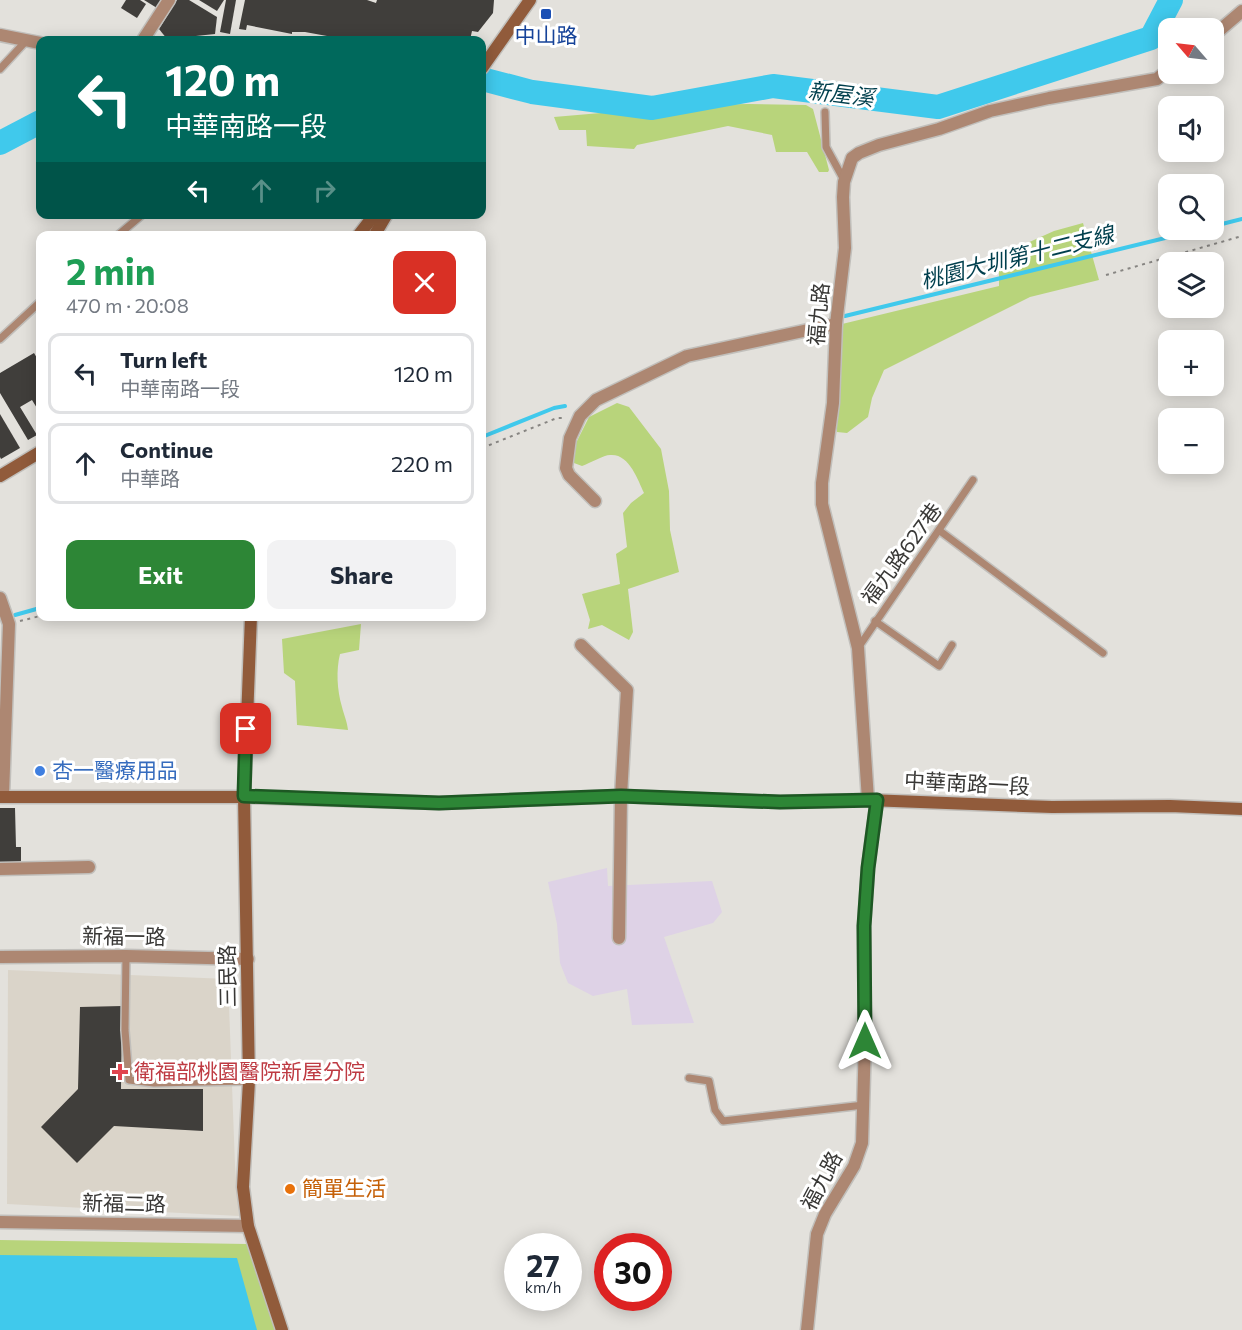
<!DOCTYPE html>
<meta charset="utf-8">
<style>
:root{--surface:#fff;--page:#f2f2f3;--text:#1f2937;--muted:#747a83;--line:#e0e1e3;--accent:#2d8636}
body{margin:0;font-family:Commissioner,"Noto Sans TC",sans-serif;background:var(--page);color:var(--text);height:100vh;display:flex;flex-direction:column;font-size:22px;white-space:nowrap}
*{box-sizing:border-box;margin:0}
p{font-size:20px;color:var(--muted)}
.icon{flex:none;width:33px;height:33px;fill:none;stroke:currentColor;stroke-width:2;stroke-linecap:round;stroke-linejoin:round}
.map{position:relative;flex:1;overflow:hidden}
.details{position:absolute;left:36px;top:231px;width:450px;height:390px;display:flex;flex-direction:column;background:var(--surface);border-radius:12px;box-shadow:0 3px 15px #0003}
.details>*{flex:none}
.banner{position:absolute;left:36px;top:36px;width:450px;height:183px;border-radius:12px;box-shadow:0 3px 15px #0003;background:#00695c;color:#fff;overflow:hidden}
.needle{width:39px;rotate:298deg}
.buttons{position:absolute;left:1158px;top:18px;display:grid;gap:12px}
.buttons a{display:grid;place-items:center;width:66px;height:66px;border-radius:12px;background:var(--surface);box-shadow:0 3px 15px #0003;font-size:30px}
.speed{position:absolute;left:504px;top:1233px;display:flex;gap:12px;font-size:30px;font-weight:700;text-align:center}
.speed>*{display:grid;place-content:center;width:78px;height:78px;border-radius:50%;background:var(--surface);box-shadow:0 3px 15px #0003;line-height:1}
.speed small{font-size:15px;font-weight:400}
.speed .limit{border:9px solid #d22;background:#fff;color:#111}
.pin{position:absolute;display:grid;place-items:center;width:51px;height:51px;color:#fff;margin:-26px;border-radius:12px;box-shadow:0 3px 9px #0006}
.me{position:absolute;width:66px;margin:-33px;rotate:0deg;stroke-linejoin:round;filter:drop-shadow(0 0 4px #0008)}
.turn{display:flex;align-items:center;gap:21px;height:126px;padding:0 30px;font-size:27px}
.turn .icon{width:78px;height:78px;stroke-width:2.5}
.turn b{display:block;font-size:42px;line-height:51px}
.lanes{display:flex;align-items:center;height:57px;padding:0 30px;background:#0003;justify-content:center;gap:30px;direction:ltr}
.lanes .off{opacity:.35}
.round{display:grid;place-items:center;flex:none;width:63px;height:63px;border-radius:12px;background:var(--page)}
.summary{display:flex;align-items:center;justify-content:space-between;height:102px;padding:0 30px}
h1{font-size:36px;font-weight:700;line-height:45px;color:#1e9e55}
.button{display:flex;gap:12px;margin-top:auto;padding:12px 30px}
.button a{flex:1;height:69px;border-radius:12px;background:var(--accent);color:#fff;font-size:24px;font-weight:700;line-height:69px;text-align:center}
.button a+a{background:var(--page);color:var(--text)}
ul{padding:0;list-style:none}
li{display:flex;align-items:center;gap:18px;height:81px;margin:0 12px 9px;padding:0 18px;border:3px solid var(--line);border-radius:12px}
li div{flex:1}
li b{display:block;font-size:22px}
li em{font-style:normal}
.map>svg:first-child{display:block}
.built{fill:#dad4c9}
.industrial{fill:#ded2e6}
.green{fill:#b8d47b}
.water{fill:#40c9ec}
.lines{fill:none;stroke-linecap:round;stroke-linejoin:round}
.stream{stroke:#40c9ec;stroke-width:4}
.river{stroke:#40c9ec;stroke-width:24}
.building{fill:#403e3b}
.lane-casing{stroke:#c1bfbb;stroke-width:10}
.street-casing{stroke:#c1bfbb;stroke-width:15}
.secondary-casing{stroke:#c1bfbb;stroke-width:15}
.path{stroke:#878582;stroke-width:2;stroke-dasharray:3 4.5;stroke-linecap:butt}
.lane{stroke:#ad8772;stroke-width:7}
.street{stroke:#ad8772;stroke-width:12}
.secondary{stroke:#915b3b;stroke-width:12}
.route-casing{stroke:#1d5723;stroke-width:15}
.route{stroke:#2d8636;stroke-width:10}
.transit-dot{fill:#1a4fb4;stroke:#fff;stroke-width:2}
.shop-dot{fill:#3f7fe0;stroke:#fff;stroke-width:2}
.health-dot{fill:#e0444e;stroke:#fff;stroke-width:2}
.food-dot{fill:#e8710a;stroke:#fff;stroke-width:2}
.labels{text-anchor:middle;stroke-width:6;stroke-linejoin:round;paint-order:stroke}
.transit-label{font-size:21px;fill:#164399;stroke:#fff}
.street-label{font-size:21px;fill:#393836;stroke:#fff}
.shop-label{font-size:21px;fill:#366cbe;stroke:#fff;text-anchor:start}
.health-label{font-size:21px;fill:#be3a42;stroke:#fff;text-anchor:start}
.food-label{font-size:21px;fill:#c56008;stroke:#fff;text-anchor:start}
.water-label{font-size:22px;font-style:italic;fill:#003f4d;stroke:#fff}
</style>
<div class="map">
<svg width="1242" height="1330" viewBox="0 0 1242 1330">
<rect width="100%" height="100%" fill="#e3e1dc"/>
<!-- built -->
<path class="built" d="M8 970 228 979 235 1165 239 1216 7 1204Z"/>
<!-- industrial -->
<path class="industrial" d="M607 868 608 886 712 881 722 912 713 923 664 937 694 1023 632 1025 627 989 593 996 568 983 560 963 557 924 548 882Z"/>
<!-- green -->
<g class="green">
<path d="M748 104 806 105 813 109 829 170 828 172H819L807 152H776L772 135 728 126 637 145 634 149 587 146 586 130H559L554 117 694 105Z"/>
<path d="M1083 223 1099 280 1030 297 884 370 872 398 868 417 847 433 837 432 838 325 999 286V269L1027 252 1025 244 1054 231Z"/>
<path d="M617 403 629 407 661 449 669 491 670 530 679 572 628 589 633 632 629 640 602 625 588 629 590 620 582 594 620 584 616 554 627 547 623 513 631 503 644 493C638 480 629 453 610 455 604 455 590 463 582 466L574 463 573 449 589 417Z"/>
<path d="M361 624 359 650 340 654C336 670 337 690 342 707 344 715 347 721 348 730L297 725 295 681 284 673 282 639Z"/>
<path d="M0 1240 247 1244 276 1330H0Z"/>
</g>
<!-- water -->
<path class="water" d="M0 1255 237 1258 257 1330H0Z"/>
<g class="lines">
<!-- stream -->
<g class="stream">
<path d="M1214 226 1242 219"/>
<path d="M845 316 1198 230"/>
<path d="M482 437 554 408 565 406"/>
<path d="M15 615 40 608"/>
</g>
<!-- river -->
<g class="river">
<path d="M482 79 532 92 652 108 773 86 938 107 1151 38 1171 0"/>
<path d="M0 143 40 122"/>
</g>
</g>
<!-- building -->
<g class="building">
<path d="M126 0H140L146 4 137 18 121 8Z"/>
<path d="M144 0H162L157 8Z"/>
<path d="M177 0H189L217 17 215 34 167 39 159 29Z"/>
<path d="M199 0H224L217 11Z"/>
<path d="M226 0H236L230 34 220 32Z"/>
<path d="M245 0H367L376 3 377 0H494L493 13 478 32 472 31 470 40H388L389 38 381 37 380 40H349L305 32H292V34L247 25 246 30 239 29Z"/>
<path d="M34 353 40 363V413L32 400 20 407 37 435 28 440 0 393V373Z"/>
<path d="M0 414 20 448 1 459 0 457Z"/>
<path d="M0 808H15L16 847H21V867H0Z"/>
<path d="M122 1006 121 1089H203V1131L114 1126 77 1163 41 1127 78 1089 80 1007Z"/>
</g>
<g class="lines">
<defs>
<g id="lane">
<path d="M0 69 26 41"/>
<path d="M825 112 826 147 844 180"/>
<path d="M117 236 143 214"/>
<path d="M0 339 40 302"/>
<path d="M940 531 1103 653"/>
<path d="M875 621 939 666 952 645"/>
<path d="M858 648 973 480"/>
<path d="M126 956 125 1030 129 1080 154 1083 249 1081"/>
<path d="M689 1078 709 1081 715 1110 723 1121 864 1105"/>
</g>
<g id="street">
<path d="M0 35 40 43"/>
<path d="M1214 35 1242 11"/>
<path d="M143 40 169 0"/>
<path d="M595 501 569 475 566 468 570 438 580 416 596 400 687 356 836 324"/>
<path d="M0 598 9 624 3 796"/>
<path d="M581 645 627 690 621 796 619 938"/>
<path d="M868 800 858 648 822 504V483L833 403 836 324 845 248 843 197 844 182 852 158 859 153 879 145 939 129 990 111 1049 98 1157 79 1168 70"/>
<path d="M0 869 89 867"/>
<path d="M0 957 126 956 248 959"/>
<path d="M0 1222 248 1226"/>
<path d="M807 1330 817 1234 825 1214 854 1166 862 1143 865 1041 864 926 868 868 877 800"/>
</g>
<g id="secondary">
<path d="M482 68 530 0"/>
<path d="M358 236 375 214"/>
<path d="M374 236 387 214"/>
<path d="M0 476 40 452"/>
<path d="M251 616 244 797 249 1081 243 1187 248 1226 282 1330"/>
<path d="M0 797H244L439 803 621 796 780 802 868 800 1052 807 1170 806 1242 809"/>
</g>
</defs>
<!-- lane casing -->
<use href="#lane" class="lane-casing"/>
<!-- street casing -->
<use href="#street" class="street-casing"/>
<!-- secondary casing -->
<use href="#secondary" class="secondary-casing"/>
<!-- path -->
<g class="path">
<path d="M1106 275 1242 236"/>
<path d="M482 448 557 418H565"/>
<path d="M20 621 40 616"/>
</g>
<!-- lane -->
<use href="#lane" class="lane"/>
<!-- street -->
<use href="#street" class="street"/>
<!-- secondary -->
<use href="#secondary" class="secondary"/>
</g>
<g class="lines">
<defs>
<path id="route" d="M246 729 244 796 439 803 621 796 780 802 877 800 868 868 864 926 865 1041"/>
</defs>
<!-- route casing -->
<use href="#route" class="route-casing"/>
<!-- route -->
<use href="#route" class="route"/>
</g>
<!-- markers -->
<rect class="transit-dot" x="540" y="8" width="12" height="12" rx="3"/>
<circle class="shop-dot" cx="40" cy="771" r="6"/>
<path class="health-dot" d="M117 1063h6v6h6v6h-6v6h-6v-6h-6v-6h6z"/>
<circle class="food-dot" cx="290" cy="1189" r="6"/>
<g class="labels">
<!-- transit labels -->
<g class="transit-label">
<text x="546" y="43">中山路</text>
</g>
<!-- street labels -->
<g class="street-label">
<text transform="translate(819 314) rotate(-85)" y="7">福九路</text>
<text transform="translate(902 554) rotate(-54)" y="7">福九路627巷</text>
<text transform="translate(967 784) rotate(3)" y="7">中華南路一段</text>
<text transform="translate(124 937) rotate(1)" y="7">新福一路</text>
<text transform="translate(228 976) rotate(-91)" y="7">三民路</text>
<text transform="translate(822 1181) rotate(-62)" y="7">福九路</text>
<text transform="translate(124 1204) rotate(1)" y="7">新福二路</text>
</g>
<!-- shop labels -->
<g class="shop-label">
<text x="52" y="778">杏一醫療用品</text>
</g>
<!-- health labels -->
<g class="health-label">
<text x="134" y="1079">衛福部桃園醫院新屋分院</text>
</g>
<!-- food labels -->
<g class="food-label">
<text x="302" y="1196">簡單生活</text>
</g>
<!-- water labels -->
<g class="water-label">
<text transform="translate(841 94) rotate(7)" y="8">新屋溪</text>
<text transform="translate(1017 257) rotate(-14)" y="8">桃園大圳第十二支線</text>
</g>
</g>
</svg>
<div class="buttons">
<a><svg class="needle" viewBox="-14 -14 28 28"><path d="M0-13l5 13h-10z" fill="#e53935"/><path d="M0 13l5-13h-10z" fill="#747a83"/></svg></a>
<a><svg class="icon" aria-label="sound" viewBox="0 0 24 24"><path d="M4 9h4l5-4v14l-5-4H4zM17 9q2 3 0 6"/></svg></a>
<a><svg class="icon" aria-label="search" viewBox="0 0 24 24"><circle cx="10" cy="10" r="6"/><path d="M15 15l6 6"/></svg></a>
<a><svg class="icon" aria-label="layers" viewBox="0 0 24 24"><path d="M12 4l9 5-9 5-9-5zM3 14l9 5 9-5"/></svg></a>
<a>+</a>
<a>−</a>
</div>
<div class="speed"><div>27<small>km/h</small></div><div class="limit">30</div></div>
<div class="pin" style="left:246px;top:729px;background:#d93025"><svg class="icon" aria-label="arrive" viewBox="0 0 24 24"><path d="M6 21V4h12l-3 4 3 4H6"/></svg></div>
<svg class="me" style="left:865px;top:1041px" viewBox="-20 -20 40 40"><path d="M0-17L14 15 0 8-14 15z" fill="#2d8636" stroke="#fff" stroke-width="4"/></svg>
<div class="banner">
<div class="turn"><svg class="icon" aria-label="left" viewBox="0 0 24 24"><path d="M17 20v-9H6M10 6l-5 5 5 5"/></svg><div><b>120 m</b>中華南路一段</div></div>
<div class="lanes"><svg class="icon" aria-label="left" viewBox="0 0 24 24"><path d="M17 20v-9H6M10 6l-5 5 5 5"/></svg><svg class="icon off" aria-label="ahead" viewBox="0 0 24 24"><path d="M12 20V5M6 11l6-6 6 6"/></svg><svg class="icon off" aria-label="right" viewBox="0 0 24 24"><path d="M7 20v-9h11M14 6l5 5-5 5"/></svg></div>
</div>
<section class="details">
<div class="summary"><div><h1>2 min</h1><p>470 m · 20:08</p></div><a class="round" style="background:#d93025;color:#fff"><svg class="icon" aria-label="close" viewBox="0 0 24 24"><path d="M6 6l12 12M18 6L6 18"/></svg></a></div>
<ul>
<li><svg class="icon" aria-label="left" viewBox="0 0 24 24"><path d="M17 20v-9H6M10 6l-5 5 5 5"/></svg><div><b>Turn left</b><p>中華南路一段</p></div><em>120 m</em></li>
<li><svg class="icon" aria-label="ahead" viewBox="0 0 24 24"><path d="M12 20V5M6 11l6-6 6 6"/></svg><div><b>Continue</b><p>中華路</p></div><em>220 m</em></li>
</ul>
<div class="button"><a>Exit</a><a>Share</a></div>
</section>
</div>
